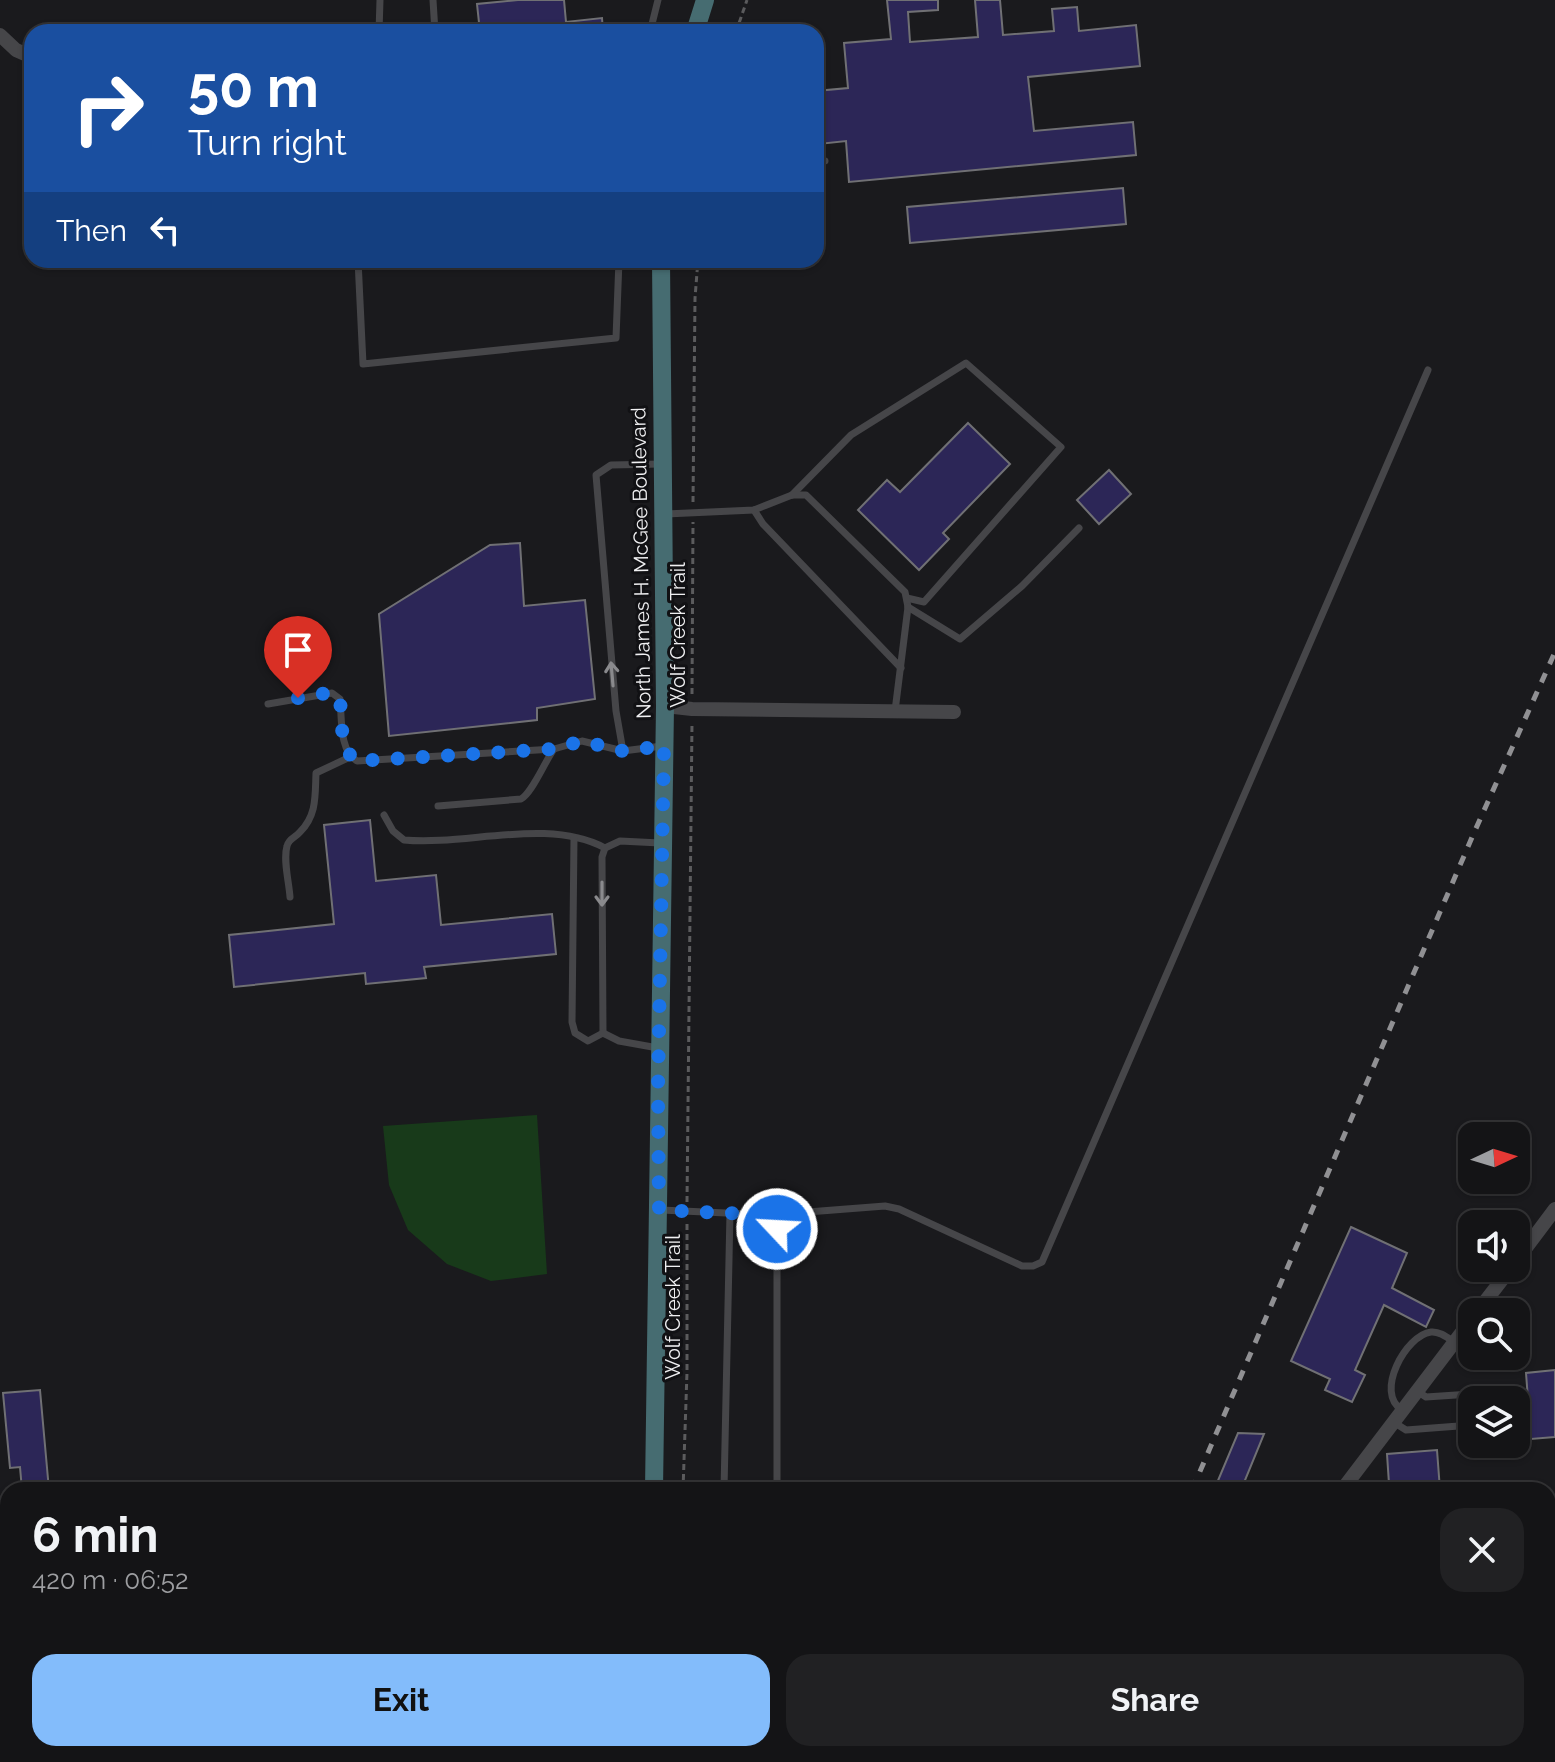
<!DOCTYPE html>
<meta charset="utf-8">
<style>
:root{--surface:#141416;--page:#212123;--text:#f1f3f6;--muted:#9d9ea1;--line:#333335;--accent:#83bcfb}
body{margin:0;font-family:Raleway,sans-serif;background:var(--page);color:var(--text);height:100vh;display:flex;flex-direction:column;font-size:30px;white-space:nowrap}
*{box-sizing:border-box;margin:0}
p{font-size:26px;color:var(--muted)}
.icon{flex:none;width:44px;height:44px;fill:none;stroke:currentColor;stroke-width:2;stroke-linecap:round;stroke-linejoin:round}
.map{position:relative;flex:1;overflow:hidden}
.drawer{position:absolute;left:0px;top:1482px;width:1556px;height:280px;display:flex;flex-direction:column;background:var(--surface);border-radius:24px 24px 0 0;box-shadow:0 2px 6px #0004,0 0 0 2px var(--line)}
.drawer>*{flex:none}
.guide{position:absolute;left:24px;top:24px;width:800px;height:244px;border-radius:24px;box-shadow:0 2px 6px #0004,0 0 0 2px var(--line);background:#1a4fa0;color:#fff;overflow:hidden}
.needle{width:52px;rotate:86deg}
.fabs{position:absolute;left:1458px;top:1122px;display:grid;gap:16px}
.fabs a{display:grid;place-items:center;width:72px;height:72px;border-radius:16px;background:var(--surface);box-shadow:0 2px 6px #0004,0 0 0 2px var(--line);font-size:40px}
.pin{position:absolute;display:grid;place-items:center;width:68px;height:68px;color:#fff;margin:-82px -34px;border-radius:50% 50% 50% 0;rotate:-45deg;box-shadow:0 0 8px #0007}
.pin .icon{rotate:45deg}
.me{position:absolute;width:88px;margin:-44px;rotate:295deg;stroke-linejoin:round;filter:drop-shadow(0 0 6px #0008)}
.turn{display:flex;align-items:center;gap:28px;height:168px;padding:0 32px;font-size:36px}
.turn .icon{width:104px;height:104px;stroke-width:2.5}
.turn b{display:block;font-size:56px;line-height:68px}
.then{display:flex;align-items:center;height:76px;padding:0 32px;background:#0003;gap:16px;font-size:30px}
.round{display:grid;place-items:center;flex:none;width:84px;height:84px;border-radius:24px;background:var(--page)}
.head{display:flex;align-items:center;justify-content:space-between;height:136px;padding:0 32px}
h1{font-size:48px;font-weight:700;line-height:60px}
.action{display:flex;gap:16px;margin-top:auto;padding:16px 32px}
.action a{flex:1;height:92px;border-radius:24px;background:var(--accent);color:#111;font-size:32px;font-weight:700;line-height:92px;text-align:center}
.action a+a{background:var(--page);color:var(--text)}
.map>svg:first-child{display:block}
.green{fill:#183a1a}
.building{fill:#2c2657;stroke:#707074;stroke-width:2}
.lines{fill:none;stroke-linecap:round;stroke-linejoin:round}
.path{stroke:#5b5b5d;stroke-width:3;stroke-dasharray:6 4;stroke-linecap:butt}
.lane{stroke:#464649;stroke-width:7}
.street{stroke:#464649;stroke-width:14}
.secondary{stroke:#466c71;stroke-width:18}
.rail{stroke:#909093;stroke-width:5;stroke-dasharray:10 10;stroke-linecap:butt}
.oneway{stroke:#8a8a8d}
.route{stroke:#1a73e8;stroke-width:14;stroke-dasharray:0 25.2}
.labels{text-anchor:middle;stroke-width:6;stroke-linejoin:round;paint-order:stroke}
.street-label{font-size:20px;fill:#f0f0f2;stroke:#111114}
</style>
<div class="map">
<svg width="1555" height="1762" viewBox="0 0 1555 1762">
<rect width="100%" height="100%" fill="#1a1a1d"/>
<!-- green -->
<path class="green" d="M537 1115 547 1274 491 1281 447 1264 408 1230 389 1185 383 1126Z"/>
<!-- building -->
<g class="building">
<path d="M518 0H564L566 22 602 18 603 32H480L477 4Z"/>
<path d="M887 0H938V10L908 12 910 42 978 37 975 0H1000L1003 35 1054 31 1052 9 1077 7 1079 31 1136 25 1140 66 1028 77 1034 131 1133 122 1136 155 849 182 846 141 819 144 816 91 848 88 844 43 891 39Z"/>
<path d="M1123 188 1126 224 910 243 907 207Z"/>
<path d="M968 423 1010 464 943 533 949 539 919 570 858 510 887 480 900 492Z"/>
<path d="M1109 470 1131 494 1099 524 1077 500Z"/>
<path d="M520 543 524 606 585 600 595 699 537 708V720L389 736 379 614 490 545Z"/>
<path d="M370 820 376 881 436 875 441 925 552 914 556 954 424 967 426 978 366 984 365 973 234 987 229 935 334 924 324 825Z"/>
<path d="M1351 1227 1407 1253 1392 1288 1434 1310 1426 1327 1384 1305 1355 1370 1365 1375 1352 1402 1325 1390 1330 1379 1291 1361Z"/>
<path d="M1555 1370V1437L1531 1439 1526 1373Z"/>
<path d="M40 1390 49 1490H22L20 1467 10 1468 3 1393Z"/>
<path d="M1238 1433 1264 1434 1241 1490H1214Z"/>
<path d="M1437 1450 1440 1490H1408L1407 1482 1389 1484 1387 1454Z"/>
</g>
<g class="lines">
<!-- path -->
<g class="path">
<path d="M736 32 747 0"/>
<path d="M693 502 695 298 698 260"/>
<path d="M692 694 693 522"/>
<path d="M687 1202 692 722"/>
<path d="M683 1490 687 1372V1222"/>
</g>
<!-- lane -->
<g class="lane">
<path d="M433 0 435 32"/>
<path d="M379 32 380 0"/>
<path d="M650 32 658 0"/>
<path d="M816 162 825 161"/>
<path d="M358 260 363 364 616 338 619 260"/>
<path d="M792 495 851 435 966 363 1061 447 924 602 907 598"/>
<path d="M754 510 763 524 901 668"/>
<path d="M666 514 754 510 792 495H806L905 592 908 607 895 711"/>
<path d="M908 607 960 639 1022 586 1079 528"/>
<path d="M268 704 332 693 340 699C342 718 339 751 357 761L554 749 582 741 623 751 662 746"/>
<path d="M623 751 616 711 596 475 611 465 661 464"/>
<path d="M438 806 521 799C532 793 544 763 554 749"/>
<path d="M384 815 393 831 404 840C467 846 547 817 605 848"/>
<path d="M574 838 572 1022 575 1033 588 1041 603 1033"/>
<path d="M290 897C289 882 283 860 287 846 289 838 295 838 300 832 317 815 315 796 316 773L350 757"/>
<path d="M603 1033 602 857 605 848 620 841 660 843"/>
<path d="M603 1033 619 1041 658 1048"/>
<path d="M661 1210 769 1215 777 1229V1490"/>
<path d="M769 1215 885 1206 899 1209 1022 1266H1033L1042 1262 1428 370"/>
<path d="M1417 1391 1426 1397 1501 1392 1505 1393 1507 1400"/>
<path d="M1402 1410C1374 1393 1406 1335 1431 1332 1440 1331 1448 1338 1454 1342"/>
<path d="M1395 1423 1406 1430 1472 1425"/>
<path d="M724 1490 730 1213"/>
<path d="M835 1490 880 1486 888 1490"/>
<path d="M1285 1490 1300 1484 1328 1490"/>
<path d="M0 1527V1533L8 1546"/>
<path d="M1548 1570H1555"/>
<path d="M511 1754 517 1762"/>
<path d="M590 1754 594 1762"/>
<path d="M699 1762 706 1754"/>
<path d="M946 1762 948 1754"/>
<path d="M1168 1762 1177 1754"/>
<path d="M1253 1762 1254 1754"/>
</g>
<!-- street -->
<g class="street">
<path d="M0 35 16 50 32 57"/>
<path d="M665 706 692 709 954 712"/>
<path d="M1516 1261 1555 1209"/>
<path d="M1477 1312 1511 1268"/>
<path d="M1342 1490 1472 1319"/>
</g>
<!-- secondary -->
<g class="secondary">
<path d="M695 32 705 0"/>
<path d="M654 1490 665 706 661 260"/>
<path d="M1548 1511H1555"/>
<path d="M1548 1541H1555"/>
<path d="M0 1658H8"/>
<path d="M0 1685H8"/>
<path d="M642 1762V1754"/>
<path d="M672 1762V1754"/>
</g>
<!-- rail -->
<g class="rail">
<path d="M1192 1490 1473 835 1555 652"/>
<path d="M1077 1762 1081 1754"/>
</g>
</g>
<!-- one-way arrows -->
<defs><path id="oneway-shaft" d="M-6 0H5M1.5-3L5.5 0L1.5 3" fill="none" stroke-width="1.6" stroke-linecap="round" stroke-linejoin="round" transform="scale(2)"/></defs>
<g class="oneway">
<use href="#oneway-shaft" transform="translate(612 674) rotate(-95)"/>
<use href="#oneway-shaft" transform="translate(602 894) rotate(90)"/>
</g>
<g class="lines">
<!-- route -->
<path class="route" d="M298 698 327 693 340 699C342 717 339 751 357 761L554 749 582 741 623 751 664 746 658 1089 659 1210 769 1215 777 1229"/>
</g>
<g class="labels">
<!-- street labels -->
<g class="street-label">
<text transform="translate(641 563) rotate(-91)" y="7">North James H. McGee Boulevard</text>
<text transform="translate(678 635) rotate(-90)" y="7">Wolf Creek Trail</text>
<text transform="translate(673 1307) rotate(-90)" y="7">Wolf Creek Trail</text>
</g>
</g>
</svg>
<div class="fabs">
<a><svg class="needle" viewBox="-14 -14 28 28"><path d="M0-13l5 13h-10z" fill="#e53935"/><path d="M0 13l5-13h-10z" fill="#9d9ea1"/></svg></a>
<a><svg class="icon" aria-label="sound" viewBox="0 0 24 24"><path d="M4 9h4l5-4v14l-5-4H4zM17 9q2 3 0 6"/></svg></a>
<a><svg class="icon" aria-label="search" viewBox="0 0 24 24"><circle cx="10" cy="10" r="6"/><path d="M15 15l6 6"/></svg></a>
<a><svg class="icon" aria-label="layers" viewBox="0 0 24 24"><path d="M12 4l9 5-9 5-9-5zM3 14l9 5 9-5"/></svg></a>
</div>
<div class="pin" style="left:298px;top:698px;background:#d93025"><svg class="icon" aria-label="arrive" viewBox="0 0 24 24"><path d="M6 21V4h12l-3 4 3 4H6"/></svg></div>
<svg class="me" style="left:777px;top:1229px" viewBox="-20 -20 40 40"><circle r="17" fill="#1a73e8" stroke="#fff" stroke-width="3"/><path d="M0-11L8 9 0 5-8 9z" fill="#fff"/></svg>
<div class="guide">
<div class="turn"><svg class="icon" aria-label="right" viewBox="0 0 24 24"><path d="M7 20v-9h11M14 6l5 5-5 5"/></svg><div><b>50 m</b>Turn right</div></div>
<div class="then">Then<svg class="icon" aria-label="left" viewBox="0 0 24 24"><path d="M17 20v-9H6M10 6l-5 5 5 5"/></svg></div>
</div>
<section class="drawer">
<div class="head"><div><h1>6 min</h1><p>420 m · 06:52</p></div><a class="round"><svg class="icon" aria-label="close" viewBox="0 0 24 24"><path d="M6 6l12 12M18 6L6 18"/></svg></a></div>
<div class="action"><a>Exit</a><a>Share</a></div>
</section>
</div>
